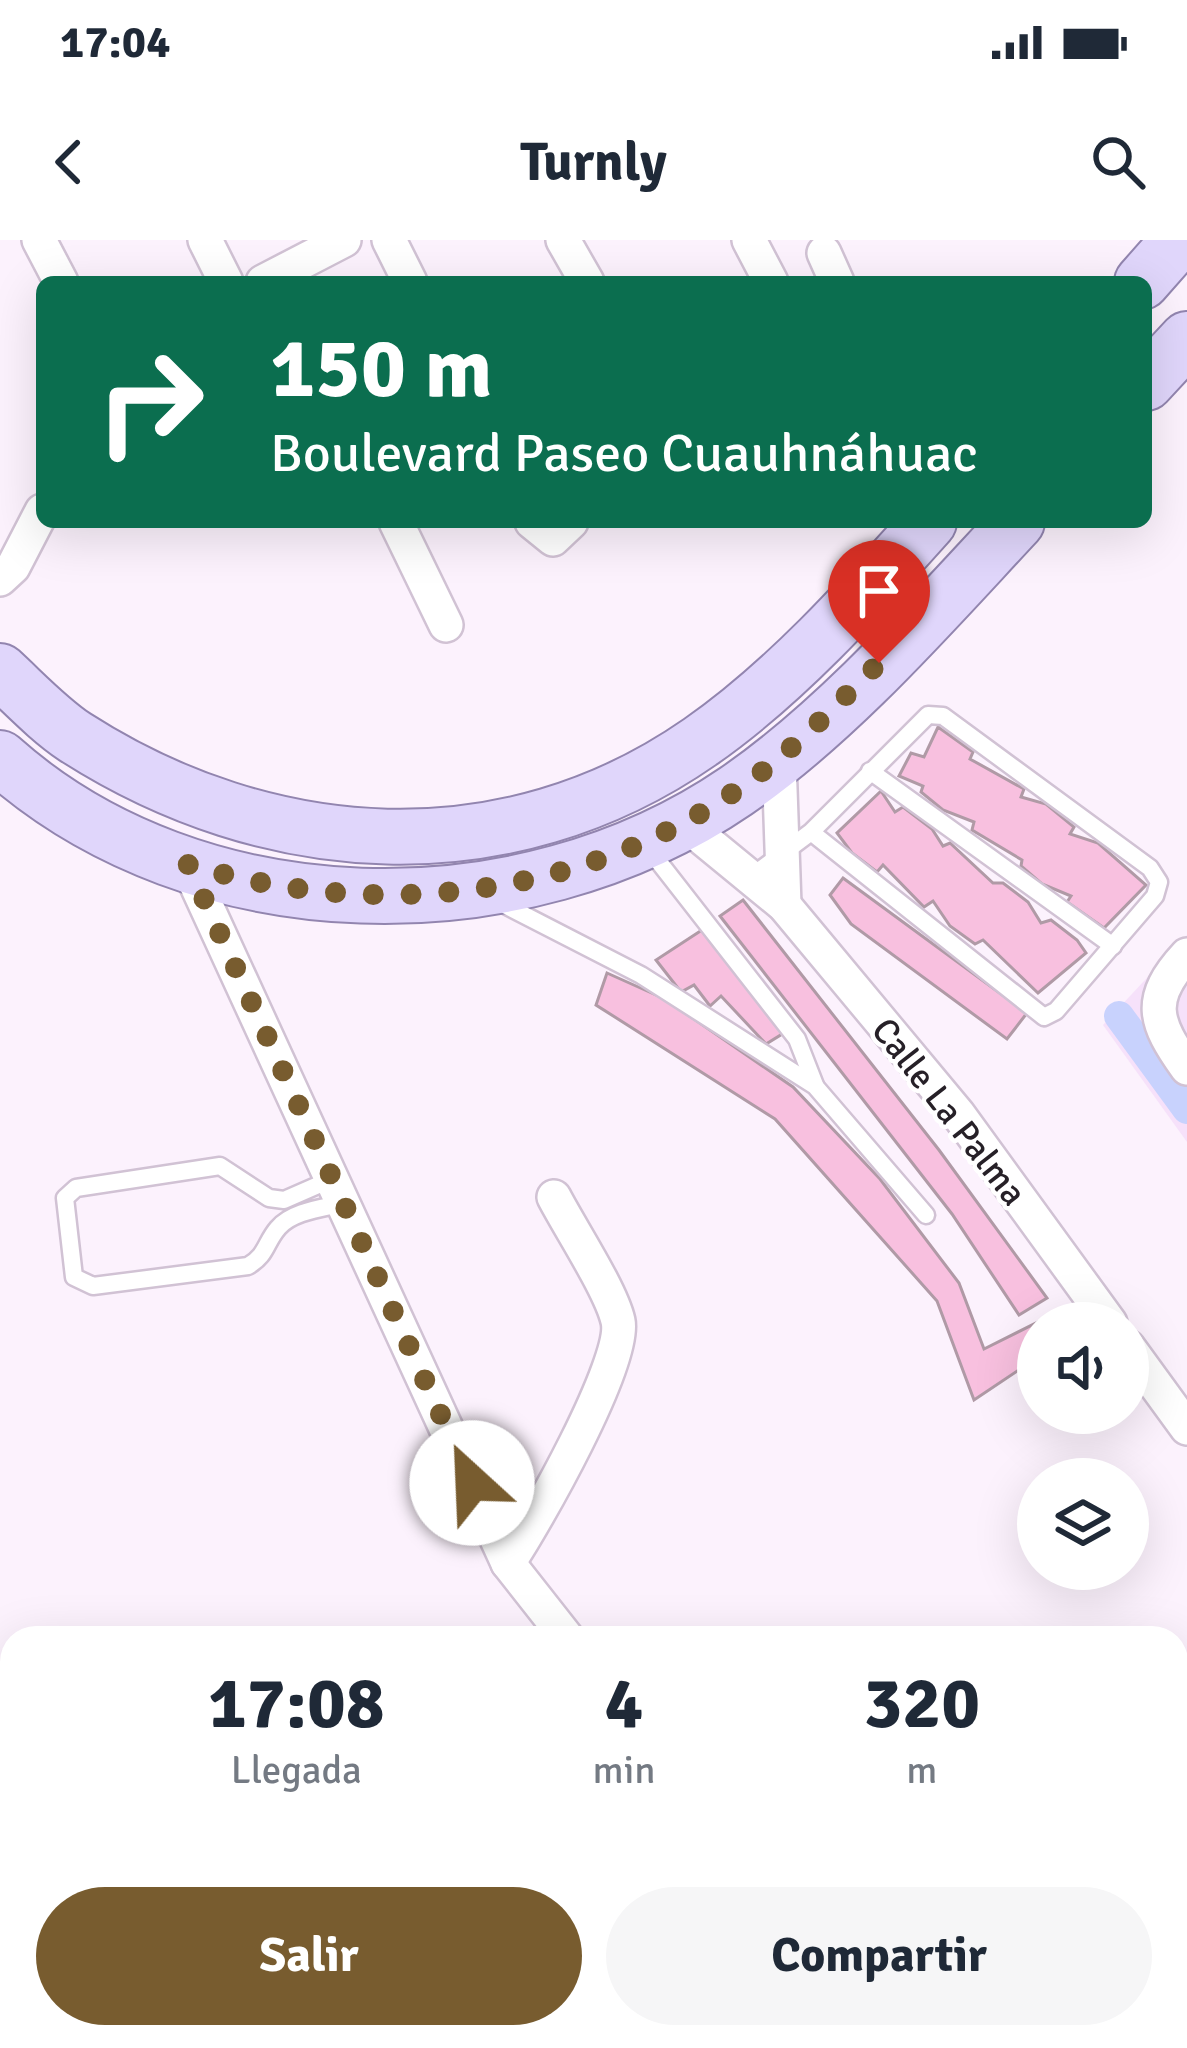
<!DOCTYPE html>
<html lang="es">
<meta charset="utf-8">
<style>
:root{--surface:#fff;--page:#f6f6f7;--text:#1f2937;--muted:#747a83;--accent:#785c2f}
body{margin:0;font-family:Signika,sans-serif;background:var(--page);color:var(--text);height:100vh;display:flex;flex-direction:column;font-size:45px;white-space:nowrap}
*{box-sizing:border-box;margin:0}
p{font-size:39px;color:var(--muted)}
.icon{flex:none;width:66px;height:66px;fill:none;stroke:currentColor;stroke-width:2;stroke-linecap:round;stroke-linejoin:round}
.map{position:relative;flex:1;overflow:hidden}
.panel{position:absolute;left:0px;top:1386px;width:1188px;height:423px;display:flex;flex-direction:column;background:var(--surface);border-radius:36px 36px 0 0;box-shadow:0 12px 48px #0002}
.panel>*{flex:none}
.guide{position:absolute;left:36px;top:36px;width:1116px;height:252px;border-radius:18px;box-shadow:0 12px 48px #0002;background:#0b6e4f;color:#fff;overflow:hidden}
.buttons{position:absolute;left:1017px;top:1062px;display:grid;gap:24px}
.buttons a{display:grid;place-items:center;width:132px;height:132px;border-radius:50%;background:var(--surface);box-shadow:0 12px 48px #0002;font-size:60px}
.pin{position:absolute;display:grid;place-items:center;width:102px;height:102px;color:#fff;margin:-123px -51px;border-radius:50% 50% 50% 0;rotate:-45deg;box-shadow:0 0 12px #0007}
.pin .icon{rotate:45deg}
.me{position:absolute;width:132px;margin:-66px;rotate:335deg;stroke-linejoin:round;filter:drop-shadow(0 0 9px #0008)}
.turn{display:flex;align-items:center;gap:42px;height:252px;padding:0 36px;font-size:54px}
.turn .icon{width:156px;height:156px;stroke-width:2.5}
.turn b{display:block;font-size:84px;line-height:102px}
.eta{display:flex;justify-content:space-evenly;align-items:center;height:204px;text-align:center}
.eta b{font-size:72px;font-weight:700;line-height:84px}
.primary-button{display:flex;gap:24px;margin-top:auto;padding:24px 36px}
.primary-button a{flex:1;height:138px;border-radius:72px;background:var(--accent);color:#fff;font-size:48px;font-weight:700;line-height:138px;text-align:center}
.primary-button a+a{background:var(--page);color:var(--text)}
.status{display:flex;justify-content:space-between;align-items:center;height:84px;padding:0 60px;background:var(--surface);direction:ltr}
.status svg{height:33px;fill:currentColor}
header{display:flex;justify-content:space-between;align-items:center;height:156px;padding:0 36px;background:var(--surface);font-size:54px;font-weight:700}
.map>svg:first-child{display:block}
.built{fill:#f6e1fa}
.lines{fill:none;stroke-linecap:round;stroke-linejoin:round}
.canal{stroke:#c8d2fd;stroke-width:30}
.building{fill:#f8c0df;stroke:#b09aa6;stroke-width:3}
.lane-casing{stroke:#d1c2d4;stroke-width:21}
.street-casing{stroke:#d1c2d4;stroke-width:38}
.primary-casing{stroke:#9285af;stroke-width:58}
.lane{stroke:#fff;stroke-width:16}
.street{stroke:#fff;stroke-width:33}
.primary{stroke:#e0d6fb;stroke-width:54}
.route{stroke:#785c2f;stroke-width:21;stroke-dasharray:0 37.8}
.labels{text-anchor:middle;stroke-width:9;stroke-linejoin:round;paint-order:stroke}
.street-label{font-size:36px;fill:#262027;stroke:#fff}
</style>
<div class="status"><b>17:04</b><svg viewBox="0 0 49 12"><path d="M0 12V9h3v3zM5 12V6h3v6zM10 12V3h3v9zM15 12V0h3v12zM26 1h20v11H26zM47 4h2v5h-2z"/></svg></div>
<header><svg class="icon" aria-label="back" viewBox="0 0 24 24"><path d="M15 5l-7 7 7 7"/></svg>Turnly<svg class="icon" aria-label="search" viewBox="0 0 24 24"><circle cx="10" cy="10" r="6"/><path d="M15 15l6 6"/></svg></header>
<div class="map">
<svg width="1187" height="1808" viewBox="0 0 1187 1808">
<rect width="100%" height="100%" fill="#fcf2fd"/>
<!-- built -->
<path class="built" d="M1187 695V902L1103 785Z"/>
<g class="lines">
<!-- canal -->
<path class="canal" d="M1119 776 1187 869"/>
</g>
<!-- building -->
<g class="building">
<path d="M938 487 973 512 970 519 1024 549 1021 557 1046 564 1074 587 1070 594 1098 603 1146 645 1104 688 1067 662 1071 656 1042 644 1021 626 1022 620 972 590 974 582 943 570 921 552 923 546 899 536 911 513 924 517Z"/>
<path d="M881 551 895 572 903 567 932 589 943 606 950 603 993 643H1003L1028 662 1041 683 1051 680 1077 700 1086 713 1038 753 983 700 975 704 950 686 933 661 924 667 883 625 877 632 852 613 837 593Z"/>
<path d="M843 638 1027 773 1007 799 851 684 830 655Z"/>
<path d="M743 660 939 910 1047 1058 1019 1075 952 974 720 676Z"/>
<path d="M705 688 787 791 766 804 721 756 710 766 694 745 681 752 656 720Z"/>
<path d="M607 733 665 759 793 847 880 939 959 1043 984 1109 1056 1073 1062 1083H1038V1117L974 1160 937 1061 775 879 596 765Z"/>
</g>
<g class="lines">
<defs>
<g id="lane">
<path d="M870 531 1113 706"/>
<path d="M648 608 797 799 815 845"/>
<path d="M751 637 811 592 928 475 943 476 1150 628 1159 642 1155 656 1056 771 1044 777 811 592"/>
<path d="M497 661 641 735 815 846 926 975"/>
<path d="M332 939 284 960 269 958 220 926 76 948 65 958 74 1037 93 1046 248 1026C267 1015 265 1003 278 988 292 971 324 968 344 963"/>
</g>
<g id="street">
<path d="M39 0 61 42"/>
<path d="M205 0 226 42"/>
<path d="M389 0 410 42"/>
<path d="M563 0 587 42"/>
<path d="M749 0 771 42"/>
<path d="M824 13 837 42"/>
<path d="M263 42 344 0"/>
<path d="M396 282 446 385"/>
<path d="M532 282 553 299 571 282"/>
<path d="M0 339 13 327 42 271"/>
<path d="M779 520 784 665"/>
<path d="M684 583 784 665 958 874 1110 1083"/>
<path d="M187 624 508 1323 567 1398"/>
<path d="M1187 715C1146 759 1154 782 1187 828"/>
<path d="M1128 1107 1187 1188"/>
<path d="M508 1323C534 1285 627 1121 618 1081 611 1050 570 988 554 957"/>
<path d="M0 1642 12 1657"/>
<path d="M124 1797 133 1808"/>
<path d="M801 1797 806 1808"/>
</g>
<g id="primary">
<path d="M1142 42 1179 0"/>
<path d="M1146 143 1187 99"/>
<path d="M0 431C24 453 48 479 75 497 268 621 506 637 700 502 785 443 860 359 929 282"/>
<path d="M0 518C197 694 521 698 736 551 838 481 932 373 1017 282"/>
</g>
</defs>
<!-- lane casing -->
<use href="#lane" class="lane-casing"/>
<!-- street casing -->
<use href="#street" class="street-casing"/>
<!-- primary casing -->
<use href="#primary" class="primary-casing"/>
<!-- lane -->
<use href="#lane" class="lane"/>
<!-- street -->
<use href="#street" class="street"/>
<!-- primary -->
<use href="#primary" class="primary"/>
</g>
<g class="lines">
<!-- route -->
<path class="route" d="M472 1243 188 624C369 681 578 660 737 550 790 514 834 467 879 423"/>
</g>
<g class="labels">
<!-- street labels -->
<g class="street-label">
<text transform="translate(950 871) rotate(52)" y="13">Calle La Palma</text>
</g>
</g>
</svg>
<div class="buttons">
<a><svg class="icon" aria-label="sound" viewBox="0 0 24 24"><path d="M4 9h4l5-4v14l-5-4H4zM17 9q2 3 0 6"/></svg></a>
<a><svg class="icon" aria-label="layers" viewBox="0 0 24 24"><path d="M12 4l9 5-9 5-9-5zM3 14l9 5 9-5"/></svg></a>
</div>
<div class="pin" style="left:879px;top:423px;background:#d93025"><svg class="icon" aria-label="arrive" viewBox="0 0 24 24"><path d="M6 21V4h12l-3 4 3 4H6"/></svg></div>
<svg class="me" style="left:472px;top:1243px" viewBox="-20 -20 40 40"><circle r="19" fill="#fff"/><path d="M0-13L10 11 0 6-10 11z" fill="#785c2f"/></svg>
<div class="guide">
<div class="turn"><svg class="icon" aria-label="right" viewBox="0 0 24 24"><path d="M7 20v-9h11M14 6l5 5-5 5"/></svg><div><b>150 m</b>Boulevard Paseo Cuauhnáhuac</div></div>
</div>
<section class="panel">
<div class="eta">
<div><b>17:08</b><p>Llegada</p></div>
<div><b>4</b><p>min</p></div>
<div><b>320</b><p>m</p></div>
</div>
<div class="primary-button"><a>Salir</a><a>Compartir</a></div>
</section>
</div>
